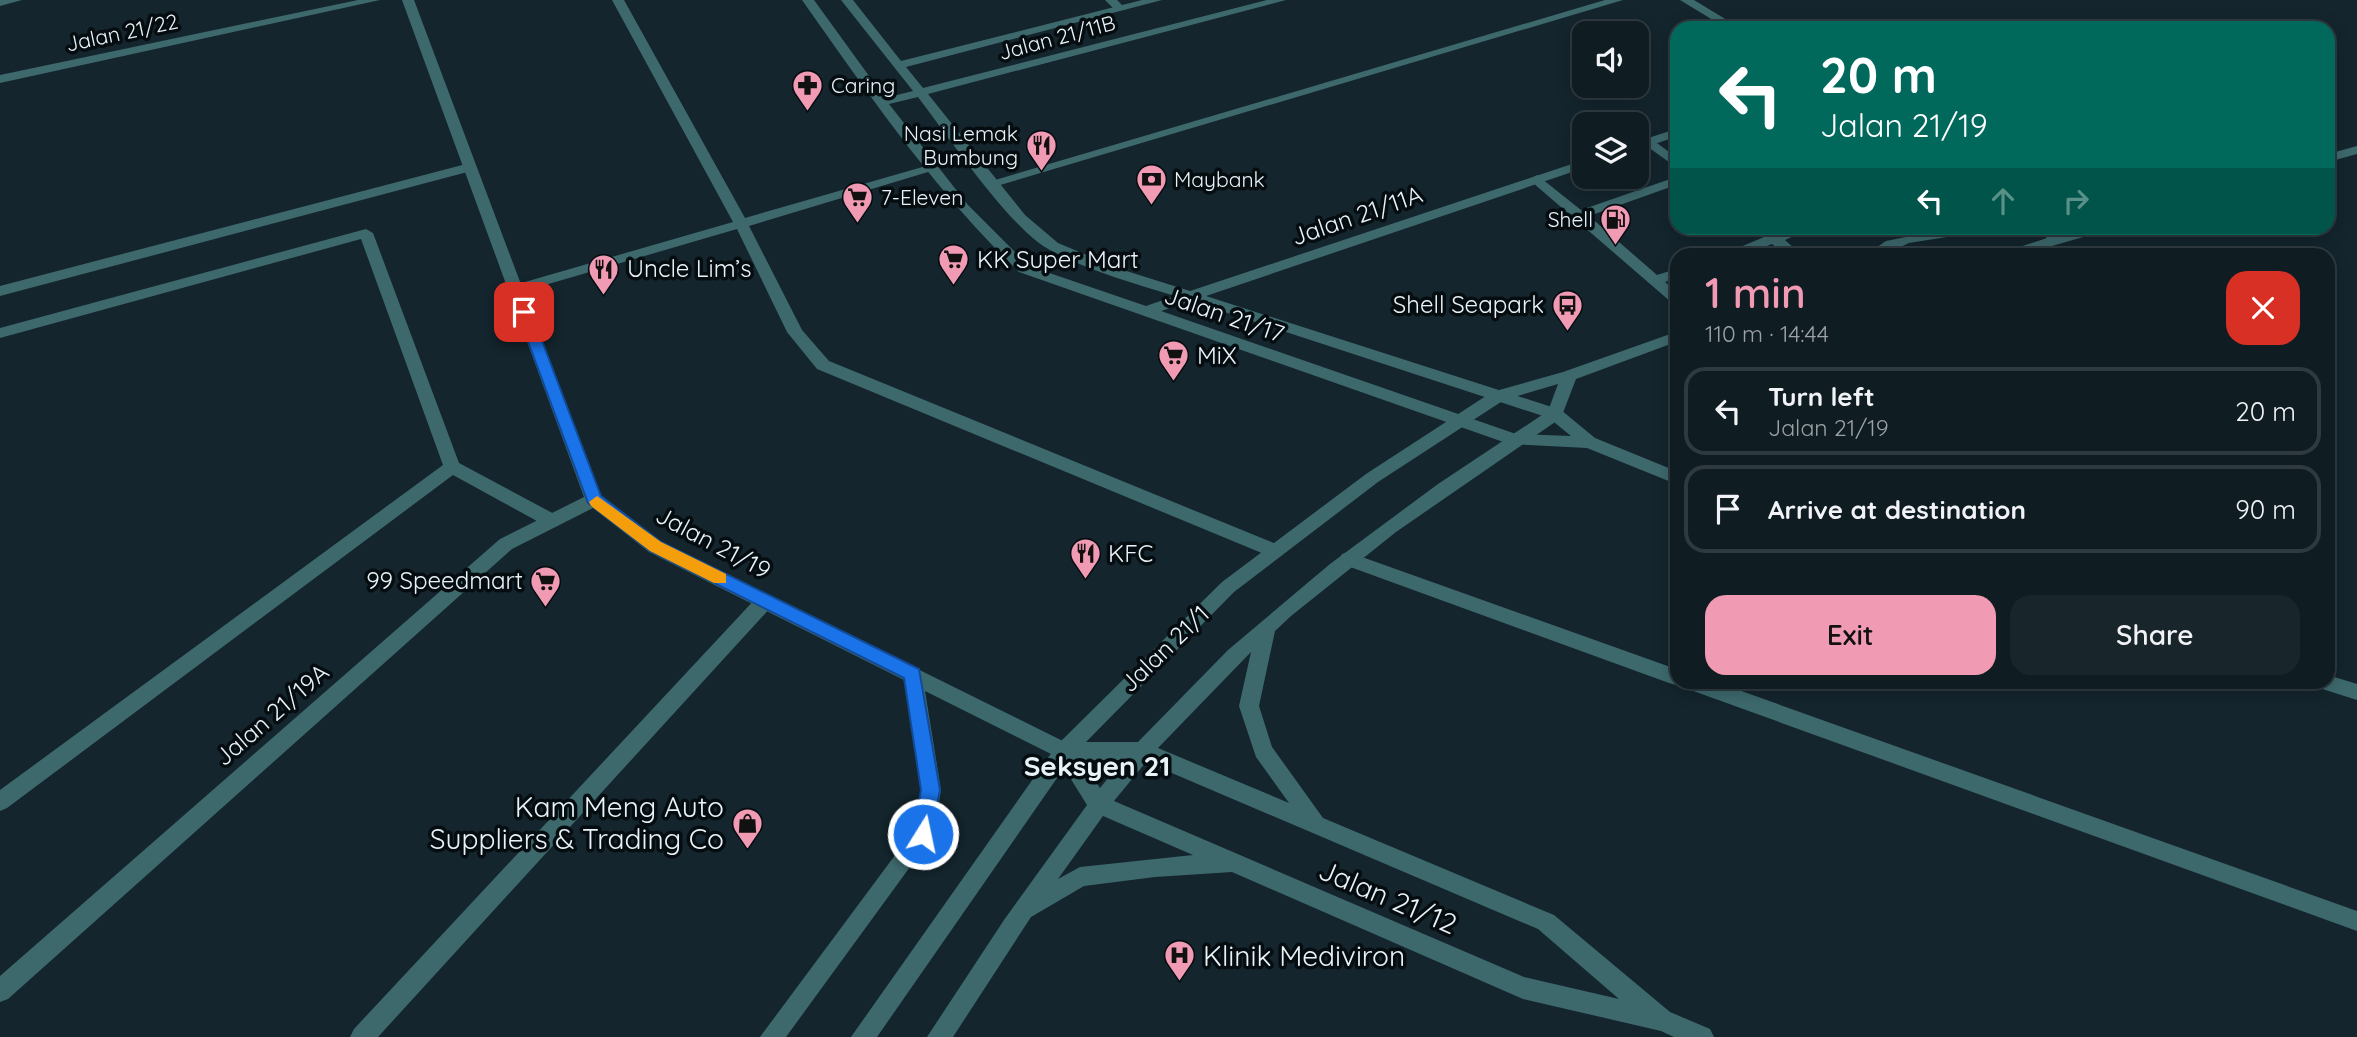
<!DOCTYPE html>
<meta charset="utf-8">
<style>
:root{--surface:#0f1c22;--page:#18252a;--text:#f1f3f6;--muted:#9ba1a5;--line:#2f3a40;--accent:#f19ab3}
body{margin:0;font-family:Quicksand,sans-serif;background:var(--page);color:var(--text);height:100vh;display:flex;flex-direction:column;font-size:26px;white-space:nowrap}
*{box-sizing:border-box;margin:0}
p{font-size:23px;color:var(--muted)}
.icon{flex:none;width:38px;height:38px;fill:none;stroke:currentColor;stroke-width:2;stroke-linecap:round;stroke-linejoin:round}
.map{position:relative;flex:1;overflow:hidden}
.details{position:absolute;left:1670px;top:248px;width:665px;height:441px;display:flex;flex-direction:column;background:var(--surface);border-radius:21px;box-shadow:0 4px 18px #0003,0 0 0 2px var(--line)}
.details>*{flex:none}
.guide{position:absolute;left:1670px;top:21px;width:665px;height:214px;border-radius:21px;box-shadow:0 4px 18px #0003,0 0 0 2px var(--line);background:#00695c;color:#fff;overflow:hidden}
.controls{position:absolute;left:1572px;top:21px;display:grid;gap:14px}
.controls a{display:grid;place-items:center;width:77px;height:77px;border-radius:14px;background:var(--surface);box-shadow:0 4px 18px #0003,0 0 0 2px var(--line);font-size:35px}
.pin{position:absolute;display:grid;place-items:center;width:60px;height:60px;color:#fff;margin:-30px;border-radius:14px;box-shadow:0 4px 10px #0006}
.me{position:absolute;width:77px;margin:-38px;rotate:10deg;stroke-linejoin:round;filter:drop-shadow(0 0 5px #0008)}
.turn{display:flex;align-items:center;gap:24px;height:147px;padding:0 35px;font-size:32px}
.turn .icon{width:91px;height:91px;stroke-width:2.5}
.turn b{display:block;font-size:49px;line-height:60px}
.lanes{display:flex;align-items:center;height:66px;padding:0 35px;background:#0003;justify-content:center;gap:35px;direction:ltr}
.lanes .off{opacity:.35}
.round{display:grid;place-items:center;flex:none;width:74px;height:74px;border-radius:21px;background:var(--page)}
.headline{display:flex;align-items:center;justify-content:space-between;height:119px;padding:0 35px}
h1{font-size:42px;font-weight:600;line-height:52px;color:var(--accent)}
.action{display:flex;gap:14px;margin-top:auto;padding:14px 35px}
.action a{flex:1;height:80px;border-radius:21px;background:var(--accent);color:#111;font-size:28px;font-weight:600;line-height:80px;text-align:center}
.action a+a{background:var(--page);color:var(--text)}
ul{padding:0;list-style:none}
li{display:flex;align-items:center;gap:21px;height:88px;margin:0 14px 10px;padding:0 21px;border:4px solid var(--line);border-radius:21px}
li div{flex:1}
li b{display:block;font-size:26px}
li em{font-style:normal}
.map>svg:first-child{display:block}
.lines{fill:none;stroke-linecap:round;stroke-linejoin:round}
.service{fill:#3d696d;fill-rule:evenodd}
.minor{fill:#3d696d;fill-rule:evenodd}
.tertiary{fill:#3d696d;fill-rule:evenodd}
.route{fill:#1a73e8;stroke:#114b97;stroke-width:2}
.slow{fill:#f59e0b}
.labels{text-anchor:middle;stroke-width:7;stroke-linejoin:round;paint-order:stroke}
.far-street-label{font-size:21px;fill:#e8f3f9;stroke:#060d11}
.far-poi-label{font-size:21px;fill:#e8f3f9;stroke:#060d11;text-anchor:start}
.street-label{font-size:24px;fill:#e8f3f9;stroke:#060d11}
.poi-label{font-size:24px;fill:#e8f3f9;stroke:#060d11;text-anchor:start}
.quarter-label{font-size:28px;font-weight:bold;fill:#e8f3f9;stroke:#060d11}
.near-poi-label{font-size:28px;fill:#e8f3f9;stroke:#060d11;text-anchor:end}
.near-street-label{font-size:28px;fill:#e8f3f9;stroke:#060d11}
</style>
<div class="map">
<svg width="2357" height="1037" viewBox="0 0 2357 1037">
<rect width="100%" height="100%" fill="#14252d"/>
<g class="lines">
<!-- service -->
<g class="service">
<path d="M0 0H22L0 6Z"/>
<path d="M612 0H624L745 218 926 166 931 165 938 169 749 226 802 330 829 361 1281 546 1284 551 1281 556H1269L817 369 787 332 737 229 521 292H511V286L733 222Z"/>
<path d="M1105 0H1117L1126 9 1116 11Z"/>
<path d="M1605 0H1623L997 186H987L985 183Z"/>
<path d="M1650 138 1676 157V167L1645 145 1643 142Z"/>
<path d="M470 163 475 164V170L0 296V286Z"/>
<path d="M1537 175 1581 210 1676 177V185L1589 216 1657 275 1676 269V278L1665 282 1676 292V303L1671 302 1532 182 1530 179Z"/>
<path d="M1754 228H1769L1776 233 1792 228H1811L1785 240 1803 256H1787L1772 244 1741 256H1719L1764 237Z"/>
<path d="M366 229 373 233 459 463 558 516 561 521 558 526H546L453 475 7 808 0 811V790L443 465 361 239 0 338V328Z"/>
<path d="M1348 552 1676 669V682H1716L2357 911V931L1685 688 1683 683 1676 685 1669 683 1342 564 1339 559 1342 554Z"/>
<path d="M765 594 772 596 774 601 772 606 378 1037H350L354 1029 758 596Z"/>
</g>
<!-- minor -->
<g class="minor">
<path d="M358 0H380L0 83V75Z"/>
<path d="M402 0H414L601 497 661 542 1071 745 1074 751 1071 757 1064 760 1057 757 925 691 941 790 934 834 786 1037H760L913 831 921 790 904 680 649 552 593 508 512 549 8 999 0 1002V976L500 539 584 497Z"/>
<path d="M802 0H814L885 98 913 91 841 0H853L901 61 1142 0H1162L906 67 923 88 1267 0H1286L928 94 1025 215 1058 243 1120 269 1190 291 1584 160V168L1206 296 1561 410 1595 438 1676 471V484L1587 448 1509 444 1019 272C935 191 869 95 802 0ZM918 97C948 136 1010 229 1050 250 1089 271 1133 283 1175 296L1146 306 1029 266 968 205 889 104ZM1191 301 1549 418 1571 436 1516 434 1161 311Z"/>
<path d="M1676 129V137L1636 150V142Z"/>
<path d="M2328 675 2357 684V700L2319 688 2317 682H2328Z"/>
</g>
<!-- tertiary -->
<g class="tertiary">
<path d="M1680 0H1694L1740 28H1726Z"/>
<path d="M2357 146V154L2328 162V154Z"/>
<path d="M1951 228H1985L1978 232 1909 243 1881 256H1864L1886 241Z"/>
<path d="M2032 228H2048L2060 234 2085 228H2106L2104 231 2017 256H1992L2047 238Z"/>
<path d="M1676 332V342L1576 379 1561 418 1396 532 1291 616 1275 631 1259 706 1272 747 1323 818 1554 915 1670 1012 1710 1029 1714 1037H1674L1661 1031 1523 999 1232 872 1155 877 1084 886 1031 917 953 1037H927L1004 920 1087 805 1064 768 877 1037H851L1057 745 1222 582 1366 474 1492 392 1563 372ZM1558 384 1548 411 1438 484 1330 564 1228 650 1138 742H1086L1234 592 1378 482 1504 400ZM1251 652 1239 706 1256 757 1289 803 1158 748ZM1081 760H1123L1100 788ZM1146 762 1538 929 1619 999 1524 977 1114 801ZM1103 816 1193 855 1080 867 1058 879Z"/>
</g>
</g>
<!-- route -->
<path class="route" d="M524 308 531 312 601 496 661 542 919 669 940 790 930 840 923 843 916 840 913 834 921 790 904 678 650 551 588 503 517 312Z"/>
<!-- slow -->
<path class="slow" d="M597 496 661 542 726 574V583H714L650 551 591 506 589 502Z"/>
<!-- icons -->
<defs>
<symbol id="pharmacy-pin" viewBox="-11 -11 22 30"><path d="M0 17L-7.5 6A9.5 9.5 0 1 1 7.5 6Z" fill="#f19ab3" stroke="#060d11"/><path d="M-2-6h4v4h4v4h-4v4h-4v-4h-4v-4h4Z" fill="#111"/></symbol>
<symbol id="restaurant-pin" viewBox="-11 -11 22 30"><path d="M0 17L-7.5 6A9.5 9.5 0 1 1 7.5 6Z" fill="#f19ab3" stroke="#060d11"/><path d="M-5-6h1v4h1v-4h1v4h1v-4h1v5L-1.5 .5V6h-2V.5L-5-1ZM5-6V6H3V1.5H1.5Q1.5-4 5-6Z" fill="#111"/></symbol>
<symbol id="bank-pin" viewBox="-11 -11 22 30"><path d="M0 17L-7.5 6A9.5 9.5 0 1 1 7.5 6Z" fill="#f19ab3" stroke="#060d11"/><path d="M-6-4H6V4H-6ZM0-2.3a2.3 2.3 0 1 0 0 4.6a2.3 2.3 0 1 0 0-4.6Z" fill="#111"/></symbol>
<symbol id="supermarket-pin" viewBox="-11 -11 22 30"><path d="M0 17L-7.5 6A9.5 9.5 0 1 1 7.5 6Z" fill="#f19ab3" stroke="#060d11"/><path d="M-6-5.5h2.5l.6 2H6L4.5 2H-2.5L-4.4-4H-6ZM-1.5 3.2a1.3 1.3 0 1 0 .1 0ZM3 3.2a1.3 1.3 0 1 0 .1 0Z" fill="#111"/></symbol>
<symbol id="fuel-pin" viewBox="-11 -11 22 30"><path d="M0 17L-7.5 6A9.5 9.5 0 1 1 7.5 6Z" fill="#f19ab3" stroke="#060d11"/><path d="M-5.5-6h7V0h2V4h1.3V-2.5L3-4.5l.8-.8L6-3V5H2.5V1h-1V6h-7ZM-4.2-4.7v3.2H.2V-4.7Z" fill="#111"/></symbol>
<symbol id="bus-pin" viewBox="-11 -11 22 30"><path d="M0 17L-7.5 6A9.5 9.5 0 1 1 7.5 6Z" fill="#f19ab3" stroke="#060d11"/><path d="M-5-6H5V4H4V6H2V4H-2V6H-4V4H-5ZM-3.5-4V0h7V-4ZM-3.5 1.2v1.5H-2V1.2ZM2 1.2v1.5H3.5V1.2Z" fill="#111"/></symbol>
<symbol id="shop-pin" viewBox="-11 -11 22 30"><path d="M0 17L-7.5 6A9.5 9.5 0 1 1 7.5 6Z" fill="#f19ab3" stroke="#060d11"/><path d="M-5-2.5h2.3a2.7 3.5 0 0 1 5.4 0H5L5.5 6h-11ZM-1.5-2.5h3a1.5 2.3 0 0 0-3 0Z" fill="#111"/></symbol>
<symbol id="hospital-pin" viewBox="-11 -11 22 30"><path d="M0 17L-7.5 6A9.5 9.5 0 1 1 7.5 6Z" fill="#f19ab3" stroke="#060d11"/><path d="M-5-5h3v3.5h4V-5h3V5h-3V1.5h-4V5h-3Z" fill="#111"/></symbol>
</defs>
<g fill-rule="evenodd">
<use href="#pharmacy-pin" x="790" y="68" width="35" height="47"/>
<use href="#restaurant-pin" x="1024" y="128" width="35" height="47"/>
<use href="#bank-pin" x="1134" y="162" width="35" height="47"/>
<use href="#supermarket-pin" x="840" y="180" width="35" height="47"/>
<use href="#fuel-pin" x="1598" y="202" width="35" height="47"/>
<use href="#supermarket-pin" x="936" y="242" width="35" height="47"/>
<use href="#restaurant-pin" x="586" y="252" width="35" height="47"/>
<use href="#bus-pin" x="1550" y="288" width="35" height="47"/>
<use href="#supermarket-pin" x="1156" y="338" width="35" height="47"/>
<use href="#restaurant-pin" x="1068" y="536" width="35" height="47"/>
<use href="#supermarket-pin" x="528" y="564" width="35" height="47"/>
<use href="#shop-pin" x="730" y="806" width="35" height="47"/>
<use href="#hospital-pin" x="1162" y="938" width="35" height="47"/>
</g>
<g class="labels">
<!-- far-street labels -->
<g class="far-street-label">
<text transform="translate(122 33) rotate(-12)" y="7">Jalan 21/22</text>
<text transform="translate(1057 38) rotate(-15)" y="7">Jalan 21/11B</text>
</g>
<!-- far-poi labels -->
<g class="far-poi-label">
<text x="831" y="93">Caring</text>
<text x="1018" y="141" text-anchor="end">Nasi Lemak<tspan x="1018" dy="24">Bumbung</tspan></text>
<text x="1174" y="187">Maybank</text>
<text x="881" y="205">7-Eleven</text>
<text x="1593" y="227" text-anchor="end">Shell</text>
</g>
<!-- street labels -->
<g class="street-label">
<text transform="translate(1357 216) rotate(-19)" y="8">Jalan 21/11A</text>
<text transform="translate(1224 315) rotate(19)" y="8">Jalan 21/17</text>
<text transform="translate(713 543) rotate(28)" y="8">Jalan 21/19</text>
<text transform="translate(1165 649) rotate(-44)" y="8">Jalan 21/1</text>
<text transform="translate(272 715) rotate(-41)" y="8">Jalan 21/19A</text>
</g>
<!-- poi labels -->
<g class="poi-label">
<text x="977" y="268">KK Super Mart</text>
<text x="627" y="277">Uncle Lim’s</text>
<text x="1544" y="313" text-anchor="end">Shell Seapark</text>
<text x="1197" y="364">MiX</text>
<text x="1108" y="562">KFC</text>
<text x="523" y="589" text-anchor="end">99 Speedmart</text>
</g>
<!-- quarter labels -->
<g class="quarter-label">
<text x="1097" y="776">Seksyen 21</text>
</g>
<!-- near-poi labels -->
<g class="near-poi-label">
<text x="724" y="817">Kam Meng Auto<tspan x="724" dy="32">Suppliers &amp; Trading Co</tspan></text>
<text x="1203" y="966" text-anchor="start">Klinik Mediviron</text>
</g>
<!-- near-street labels -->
<g class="near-street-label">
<text transform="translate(1388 897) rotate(23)" y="10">Jalan 21/12</text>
</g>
</g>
</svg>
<div class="controls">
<a><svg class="icon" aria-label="sound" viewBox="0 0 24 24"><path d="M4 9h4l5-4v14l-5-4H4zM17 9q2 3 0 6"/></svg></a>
<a><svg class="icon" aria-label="layers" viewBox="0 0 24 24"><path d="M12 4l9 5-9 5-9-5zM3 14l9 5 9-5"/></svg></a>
</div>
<div class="pin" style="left:524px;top:312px;background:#d93025"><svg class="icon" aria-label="arrive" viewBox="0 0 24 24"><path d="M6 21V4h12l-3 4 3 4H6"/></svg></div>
<svg class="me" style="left:923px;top:834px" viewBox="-20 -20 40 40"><circle r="17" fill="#1a73e8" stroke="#fff" stroke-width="3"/><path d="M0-11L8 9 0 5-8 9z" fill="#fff"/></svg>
<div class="guide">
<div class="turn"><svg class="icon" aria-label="left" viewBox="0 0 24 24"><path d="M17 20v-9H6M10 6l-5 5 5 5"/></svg><div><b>20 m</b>Jalan 21/19</div></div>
<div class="lanes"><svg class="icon" aria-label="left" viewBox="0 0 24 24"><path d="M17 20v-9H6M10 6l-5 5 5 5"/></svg><svg class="icon off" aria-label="ahead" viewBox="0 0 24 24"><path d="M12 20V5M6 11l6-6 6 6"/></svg><svg class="icon off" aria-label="right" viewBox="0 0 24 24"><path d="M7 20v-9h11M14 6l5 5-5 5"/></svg></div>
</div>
<section class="details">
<div class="headline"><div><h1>1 min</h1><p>110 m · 14:44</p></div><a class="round" style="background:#d93025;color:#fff"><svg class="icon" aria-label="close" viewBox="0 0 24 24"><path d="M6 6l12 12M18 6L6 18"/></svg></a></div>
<ul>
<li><svg class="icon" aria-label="left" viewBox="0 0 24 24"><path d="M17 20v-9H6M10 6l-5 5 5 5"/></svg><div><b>Turn left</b><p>Jalan 21/19</p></div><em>20 m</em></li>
<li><svg class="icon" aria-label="arrive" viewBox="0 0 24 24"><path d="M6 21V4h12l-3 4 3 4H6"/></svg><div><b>Arrive at destination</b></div><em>90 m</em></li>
</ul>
<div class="action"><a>Exit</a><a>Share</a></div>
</section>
</div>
